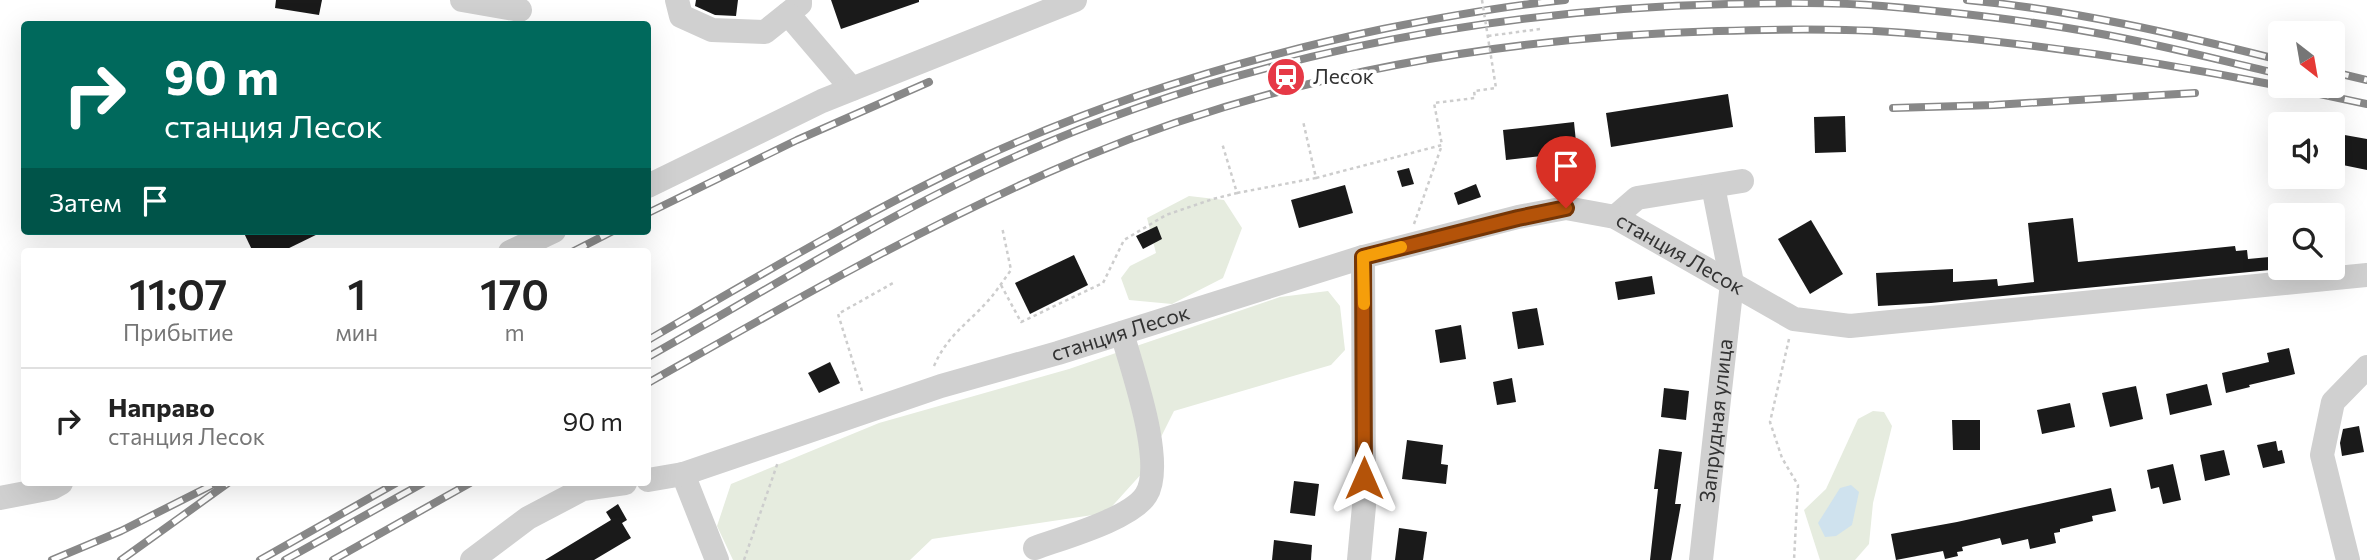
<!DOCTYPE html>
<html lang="ru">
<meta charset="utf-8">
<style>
:root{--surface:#fff;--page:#f2f2f2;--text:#222;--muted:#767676;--line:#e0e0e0}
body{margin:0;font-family:Commissioner,sans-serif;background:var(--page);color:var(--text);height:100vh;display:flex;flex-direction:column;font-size:26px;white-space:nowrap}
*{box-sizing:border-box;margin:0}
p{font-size:23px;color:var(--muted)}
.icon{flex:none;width:38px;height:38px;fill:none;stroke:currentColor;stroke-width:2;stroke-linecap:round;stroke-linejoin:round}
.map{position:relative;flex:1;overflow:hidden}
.side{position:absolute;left:21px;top:248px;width:630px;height:238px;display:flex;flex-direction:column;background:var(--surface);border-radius:7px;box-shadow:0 7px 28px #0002}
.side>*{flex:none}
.banner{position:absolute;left:21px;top:21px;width:630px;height:214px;border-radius:7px;box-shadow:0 7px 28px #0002;background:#00695c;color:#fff;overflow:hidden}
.needle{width:46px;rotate:149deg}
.controls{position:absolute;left:2268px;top:21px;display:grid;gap:14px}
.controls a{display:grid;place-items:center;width:77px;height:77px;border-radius:7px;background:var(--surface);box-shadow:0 7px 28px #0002;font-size:35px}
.pin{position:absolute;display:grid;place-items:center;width:60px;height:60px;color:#fff;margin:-72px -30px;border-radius:50% 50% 50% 0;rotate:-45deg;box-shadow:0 0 7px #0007}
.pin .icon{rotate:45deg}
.me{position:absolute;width:77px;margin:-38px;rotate:0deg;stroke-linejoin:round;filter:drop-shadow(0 0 5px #0008)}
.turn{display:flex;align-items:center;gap:24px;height:147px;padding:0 28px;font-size:32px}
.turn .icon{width:91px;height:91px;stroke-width:2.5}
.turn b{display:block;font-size:49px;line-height:60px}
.then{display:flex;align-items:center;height:66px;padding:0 28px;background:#0003;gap:14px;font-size:26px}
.eta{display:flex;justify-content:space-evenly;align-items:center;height:119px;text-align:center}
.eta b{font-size:42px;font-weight:600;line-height:49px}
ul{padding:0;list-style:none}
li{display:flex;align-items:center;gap:21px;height:105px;padding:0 28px;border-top:2px solid var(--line)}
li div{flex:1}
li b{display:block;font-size:26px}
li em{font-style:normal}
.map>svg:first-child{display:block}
.green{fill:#e6ecdf}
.water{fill:#cfe2ee}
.building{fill:#1a1a1a}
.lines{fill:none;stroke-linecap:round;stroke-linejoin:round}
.path{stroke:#cdcdcd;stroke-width:2.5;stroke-dasharray:3.5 3.5;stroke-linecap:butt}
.minor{stroke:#d0d0d0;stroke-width:24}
.rail-casing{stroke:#888;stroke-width:8}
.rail{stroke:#fff;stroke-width:5;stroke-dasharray:16;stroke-linecap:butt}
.path-bridge{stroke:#cdcdcd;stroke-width:2.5;stroke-dasharray:3.5 3.5;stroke-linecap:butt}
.route-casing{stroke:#753606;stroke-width:18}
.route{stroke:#b45309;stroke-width:12}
.slow{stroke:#f59e0b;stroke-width:12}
.labels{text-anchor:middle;stroke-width:7;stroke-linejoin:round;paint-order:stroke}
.poi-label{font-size:21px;fill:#333;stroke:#fff;text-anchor:start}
.street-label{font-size:21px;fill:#333;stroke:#fff}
</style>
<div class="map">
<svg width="2367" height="560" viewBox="0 0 2367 560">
<rect width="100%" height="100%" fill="#fff"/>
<!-- green -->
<g class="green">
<path d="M1189 196 1224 200 1242 228 1223 278 1172 304 1129 300 1121 278 1130 266 1156 253 1147 218Z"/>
<path d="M1328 291 1340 306 1345 350 1331 365 1174 411 1144 471 1106 513 932 539 910 560H733L717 526 731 484 879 423 1069 369 1280 297Z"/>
<path d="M1873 411 1884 412 1892 426 1873 503 1869 544 1855 560H1820L1804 510 1826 489 1858 419Z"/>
</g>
<!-- water -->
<path class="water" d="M1851 485 1859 492 1852 525 1836 536 1825 537 1818 523 1840 488Z"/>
<!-- building -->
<g class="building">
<path d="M276 0H322L319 15 275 8Z"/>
<path d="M696 0H738L736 16 715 15 695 6Z"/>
<path d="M831 0H919V2L841 29Z"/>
<path d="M1728 94 1733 127 1611 147 1606 113Z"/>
<path d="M1845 116 1846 152 1815 153 1814 117Z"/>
<path d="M1574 122 1577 152 1506 160 1503 130Z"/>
<path d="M2339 134 2367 139V170L2333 163Z"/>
<path d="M1409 168 1414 184 1402 187 1397 171Z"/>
<path d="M1476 184 1481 197 1458 205 1454 193Z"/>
<path d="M1345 185 1353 213 1299 228 1291 200Z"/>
<path d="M2073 218 2078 262 2235 246 2236 251 2247 250 2248 259 2280 256V269L1931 303 1878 306 1876 273 1953 269V282L1997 279 1998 286 2034 282 2028 223Z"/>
<path d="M1811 220 1843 274 1810 294 1778 239Z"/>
<path d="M1157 226 1162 239 1143 249 1136 236Z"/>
<path d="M243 231H324L281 252H253Z"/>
<path d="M1074 255 1088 285 1030 314 1015 283Z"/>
<path d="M1652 276 1655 294 1618 300 1615 282Z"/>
<path d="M1537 308 1544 345 1518 349 1512 312Z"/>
<path d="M1461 325 1466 359 1440 363 1435 330Z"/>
<path d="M2289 348 2295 374 2249 385 2250 387 2226 393 2222 373 2269 362 2267 353Z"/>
<path d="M830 362 840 383 819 393 808 373Z"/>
<path d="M1512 378 1516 402 1497 405 1493 382Z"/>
<path d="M2207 384 2212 405 2170 415 2166 394Z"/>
<path d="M2136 386 2143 419 2110 427 2102 393Z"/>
<path d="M1664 388 1689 391 1686 420 1661 417Z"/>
<path d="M2070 403 2075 427 2042 434 2037 410Z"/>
<path d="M1952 420H1980V450H1953Z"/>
<path d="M2359 426 2364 452 2342 456 2340 443 2343 429Z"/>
<path d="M1407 440 1443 445 1441 464 1448 465 1446 484 1402 479Z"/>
<path d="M2276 441 2278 451 2282 450 2285 463 2263 468 2257 445Z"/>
<path d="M1659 449 1682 452 1675 504H1681L1671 560H1650L1658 489H1654Z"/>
<path d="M2224 450 2230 475 2205 481 2200 455Z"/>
<path d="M2173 464 2181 500 2163 504 2159 487 2151 489 2147 470Z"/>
<path d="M1294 481 1319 484 1315 516 1290 513Z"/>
<path d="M2111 488 2116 511 2092 516 2093 521 2060 529V532L2054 533 2056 543 2030 549 2028 539 2002 545 2000 538 1962 547 1963 551 1957 552 1958 556 1945 559 1943 551 1896 560 1891 534 1957 522Z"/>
<path d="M618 504 627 520 622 523 631 538 594 560H545L611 520 606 512Z"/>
<path d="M1399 528 1427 532 1423 560H1395Z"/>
<path d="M1274 540 1312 545 1311 560H1272Z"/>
</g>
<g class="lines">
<!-- path -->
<g class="path">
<path d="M1488 36 1540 29"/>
<path d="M1316 178 1442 145 1434 103 1475 98 1474 91 1496 88"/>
<path d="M1237 193 1316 178 1303 121"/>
<path d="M1414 224 1442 145"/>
<path d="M1001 285 1021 322 1103 283 1124 240 1166 215 1213 199 1237 193 1222 143"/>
<path d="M1789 339 1770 422 1782 458 1798 485 1794 560"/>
<path d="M934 366C947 336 966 325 987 302 996 292 1003 281 1011 270L1002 227"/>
<path d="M862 391 838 314 893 283"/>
<path d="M744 560 778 462"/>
</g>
<!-- minor -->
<g class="minor">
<path d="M462 0 520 10"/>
<path d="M677 0 681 16 712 30 765 32 800 4V0"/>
<path d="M788 14 852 89"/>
<path d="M648 186 822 101 1075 0"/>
<path d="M1615 217 1637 198 1742 181"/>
<path d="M510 252 554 231"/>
<path d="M683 474 717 560"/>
<path id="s1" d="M648 480 683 474 941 386 1058 353 1363 257 1518 217 1566 208 1615 217 1794 319 1850 326 2367 275"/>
<path d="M0 498 52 488 61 483"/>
<path d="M1035 548C1062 538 1131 519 1146 495 1166 464 1132 369 1122 333"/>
<path d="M472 560 528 518 583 489 625 483"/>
<path d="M1359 560 1364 506 1363 257"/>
<path id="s2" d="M1701 560 1732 283 1713 186"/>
<path d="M2348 560 2322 455 2333 402 2367 367"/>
</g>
<defs>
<g id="rail">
<path d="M1967 0C2073 10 2177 34 2280 60"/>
<path d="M2333 72 2367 80"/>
<path d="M2282 86 2367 104"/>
<path d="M1893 108 1994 105 2195 93"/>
<path d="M648 213 797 140 929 82"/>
<path d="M572 252 613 231"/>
<path d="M648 340C757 277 867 211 981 158 1110 99 1245 58 1383 29 1443 17 1504 6 1565 0"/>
<path d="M648 357C760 294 870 225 986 170 1216 61 1475 10 1728 4 1779 3 1831 2 1882 6 1953 12 2025 20 2096 33 2158 44 2219 60 2280 74"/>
<path d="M648 383C790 303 931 221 1082 158 1282 75 1501 37 1718 31 1780 29 1844 28 1906 33 2032 43 2157 61 2280 86"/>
<path d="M52 560 121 531 216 483"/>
<path d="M121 560 228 483"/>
<path d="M260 560 396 483"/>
<path d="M285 560 423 483"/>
<path d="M333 560 470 483"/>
</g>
</defs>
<!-- rail casing -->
<use href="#rail" class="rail-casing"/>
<!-- rail -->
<use href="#rail" class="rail"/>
<!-- path-bridge -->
<path class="path-bridge" d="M1482 0 1496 88"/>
</g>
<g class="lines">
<defs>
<path id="route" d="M1364 478 1363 257 1518 218 1566 208"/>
</defs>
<!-- route casing -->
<use href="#route" class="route-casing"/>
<!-- route -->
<use href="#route" class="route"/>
<!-- slow -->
<path class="slow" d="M1364 304 1363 257 1401 247"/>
</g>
<!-- icons -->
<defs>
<symbol id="station-disc" viewBox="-11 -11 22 22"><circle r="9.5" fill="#e63946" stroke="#fff"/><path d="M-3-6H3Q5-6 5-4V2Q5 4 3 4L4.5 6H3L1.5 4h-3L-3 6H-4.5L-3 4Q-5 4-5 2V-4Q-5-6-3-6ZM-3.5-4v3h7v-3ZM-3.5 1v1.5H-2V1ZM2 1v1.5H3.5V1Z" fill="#fff"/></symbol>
</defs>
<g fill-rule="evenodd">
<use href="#station-disc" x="1264" y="55" width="44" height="44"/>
</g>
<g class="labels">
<!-- poi labels -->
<g class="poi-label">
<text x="1313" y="84">Лесок</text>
</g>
<!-- street labels -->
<g class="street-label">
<text dy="7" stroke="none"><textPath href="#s1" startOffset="1083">станция Лесок</textPath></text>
<text dy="7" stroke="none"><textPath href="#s1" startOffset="495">станция Лесок</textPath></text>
<text dy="7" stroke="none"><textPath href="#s2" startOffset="140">Запрудная улица</textPath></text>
</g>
</g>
</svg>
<div class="controls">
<a><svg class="needle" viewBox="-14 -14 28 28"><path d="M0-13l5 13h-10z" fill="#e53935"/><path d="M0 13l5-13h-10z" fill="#767676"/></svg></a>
<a><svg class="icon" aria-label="sound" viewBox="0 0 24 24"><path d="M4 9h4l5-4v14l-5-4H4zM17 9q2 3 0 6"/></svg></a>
<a><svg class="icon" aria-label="search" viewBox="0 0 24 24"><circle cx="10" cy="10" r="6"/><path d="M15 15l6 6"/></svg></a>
</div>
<div class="pin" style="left:1566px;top:208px;background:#d93025"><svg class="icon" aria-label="arrive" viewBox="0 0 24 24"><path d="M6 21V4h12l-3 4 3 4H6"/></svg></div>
<svg class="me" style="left:1364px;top:478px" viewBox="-20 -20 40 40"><path d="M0-17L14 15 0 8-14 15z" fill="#b45309" stroke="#fff" stroke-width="4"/></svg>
<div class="banner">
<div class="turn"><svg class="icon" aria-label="right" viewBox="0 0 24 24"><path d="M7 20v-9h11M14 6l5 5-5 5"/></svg><div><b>90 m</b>станция Лесок</div></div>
<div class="then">Затем<svg class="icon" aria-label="arrive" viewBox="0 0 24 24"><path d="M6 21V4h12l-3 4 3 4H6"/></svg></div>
</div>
<section class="side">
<div class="eta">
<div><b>11:07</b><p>Прибытие</p></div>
<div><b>1</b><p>мин</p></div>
<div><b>170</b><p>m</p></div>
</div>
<ul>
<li><svg class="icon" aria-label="right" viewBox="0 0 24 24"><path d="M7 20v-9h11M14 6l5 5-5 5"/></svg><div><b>Направо</b><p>станция Лесок</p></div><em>90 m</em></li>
</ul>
</section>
</div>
